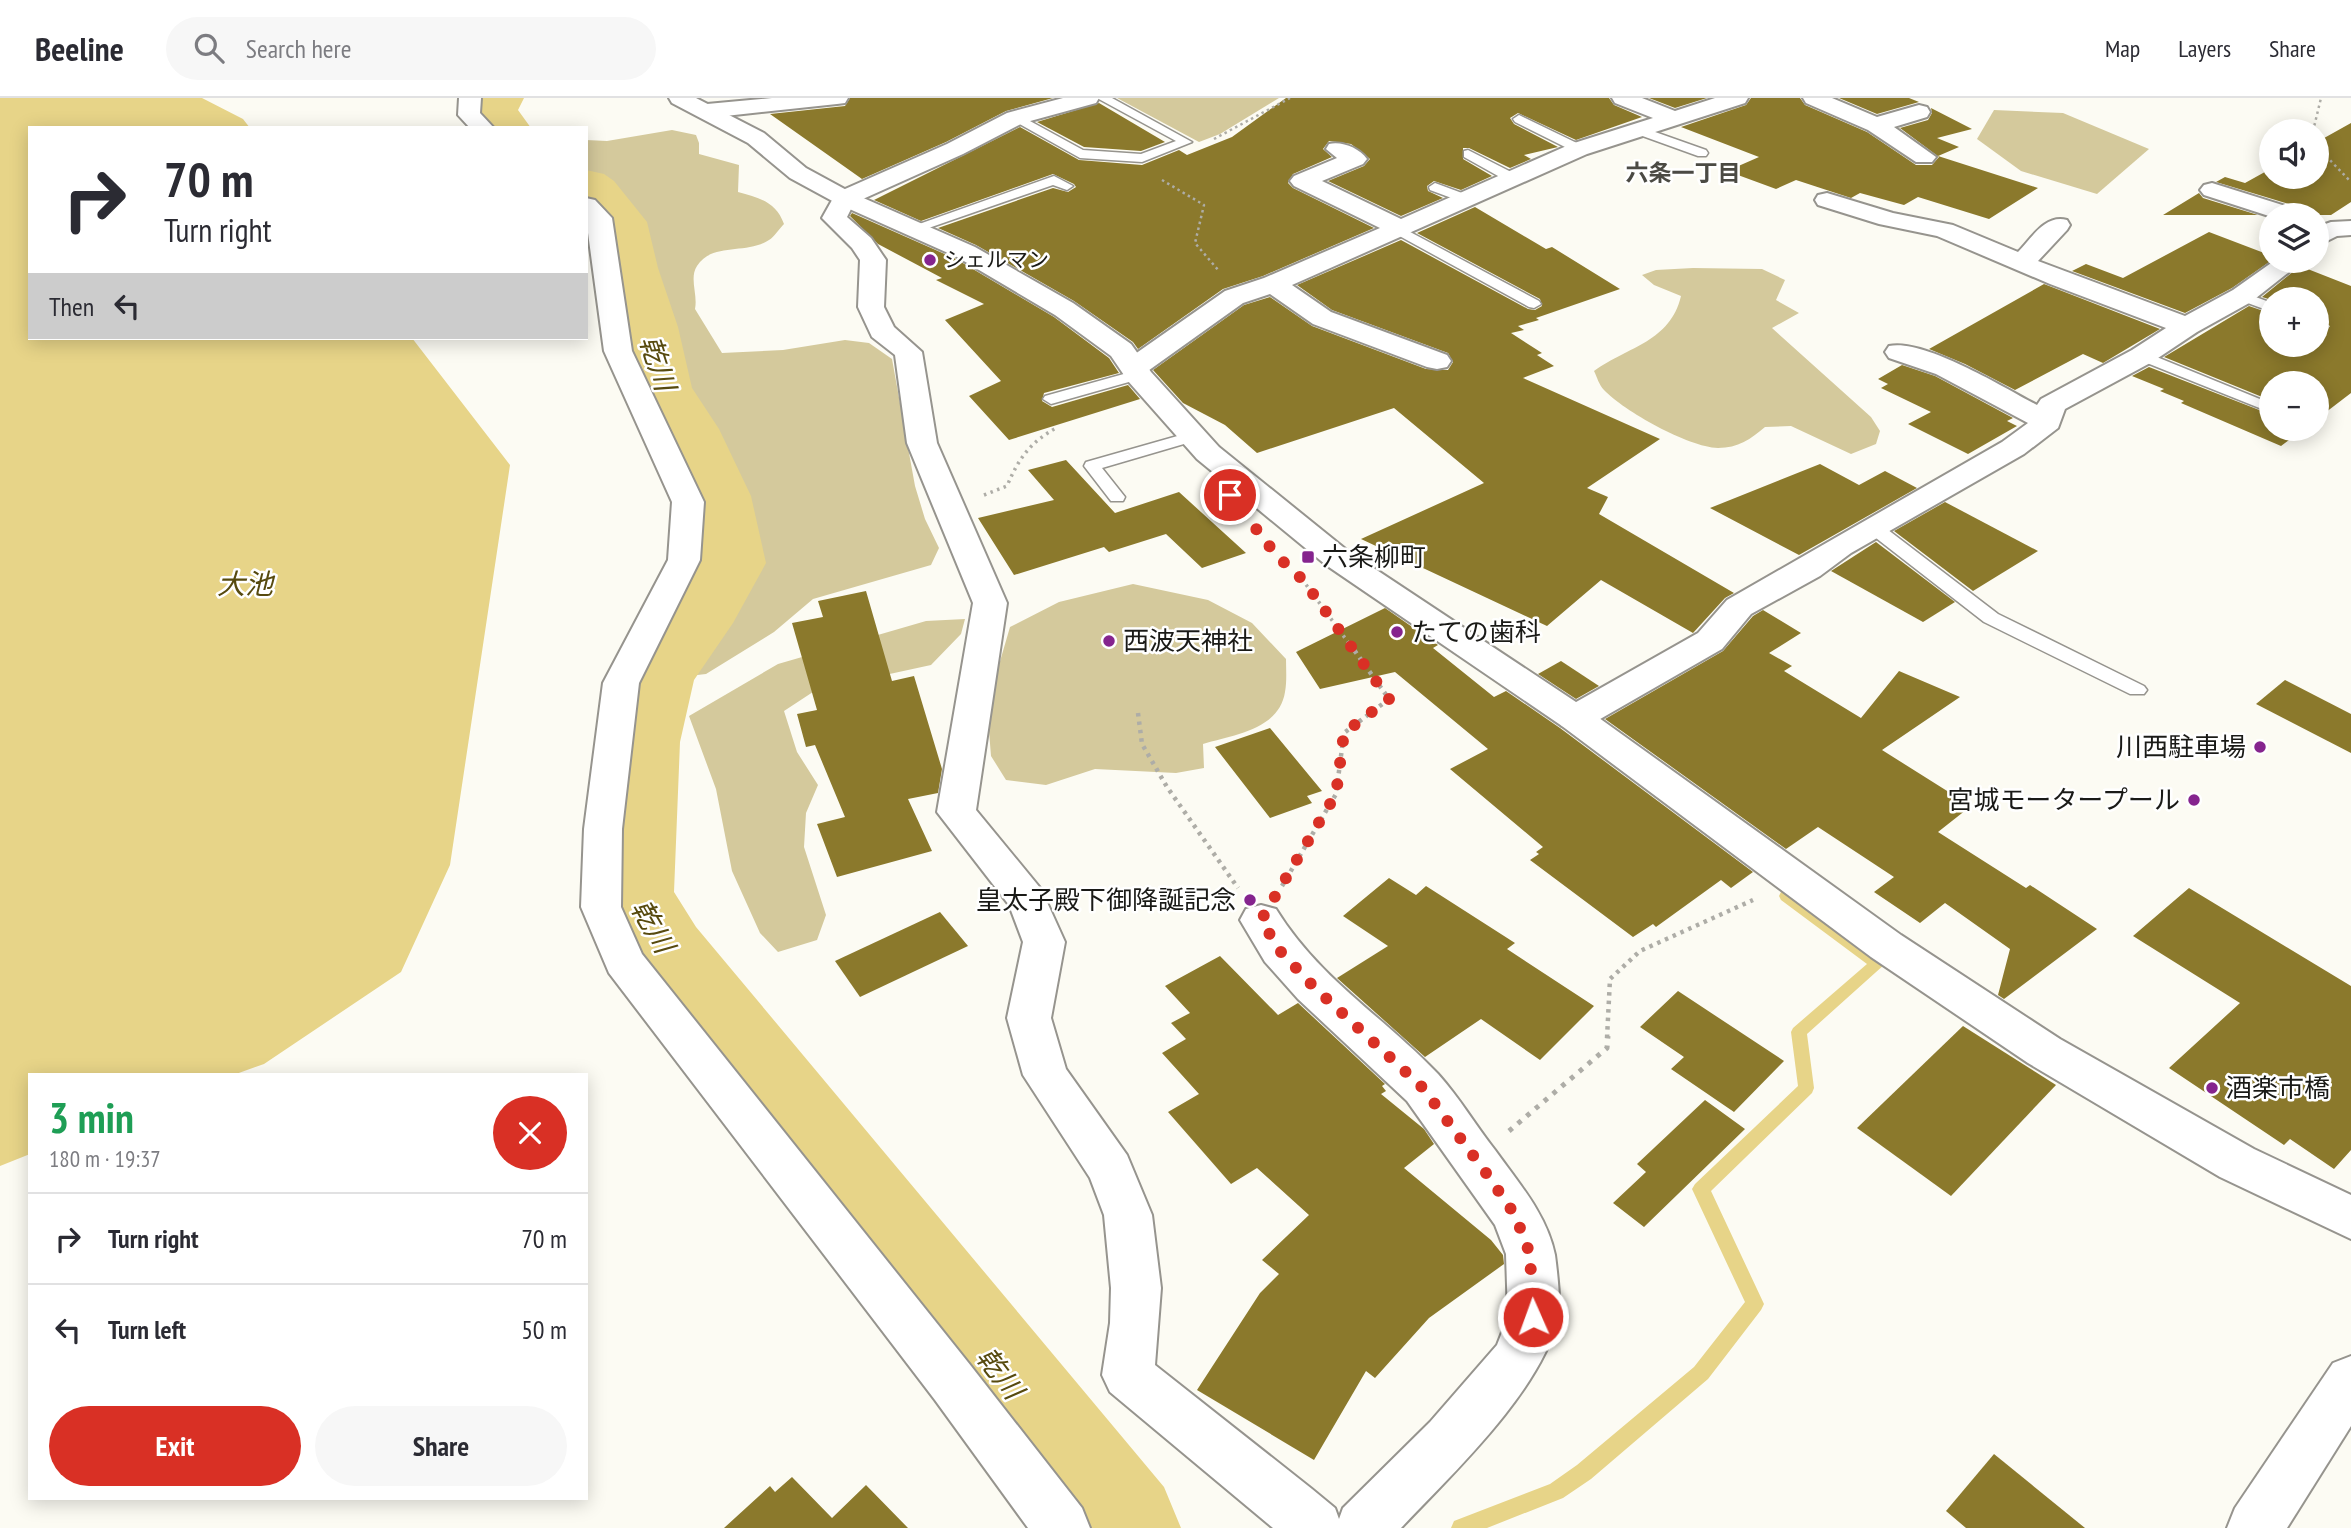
<!DOCTYPE html>
<meta charset="utf-8">
<style>
:root{--surface:#fff;--page:#f7f7f7;--text:#2b2b33;--muted:#7c7c81;--line:#e1e1e2;--accent:#d93025}
body{margin:0;font-family:"PT Sans Narrow","Noto Sans JP",sans-serif;background:var(--page);color:var(--text);height:100vh;display:flex;flex-direction:column;font-size:26px;white-space:nowrap}
*{box-sizing:border-box;margin:0}
p{font-size:23px;color:var(--muted)}
.icon{flex:none;width:38px;height:38px;fill:none;stroke:currentColor;stroke-width:2;stroke-linecap:round;stroke-linejoin:round}
.map{position:relative;flex:1;overflow:hidden}
.panel{position:absolute;left:28px;top:975px;width:560px;height:427px;display:flex;flex-direction:column;background:var(--surface);border-radius:0px;box-shadow:0 4px 18px #0003}
.panel>*{flex:none}
.hud{position:absolute;left:28px;top:28px;width:560px;height:214px;border-radius:0px;box-shadow:0 4px 18px #0003;background:#fff;color:var(--text);overflow:hidden}
.controls{position:absolute;left:2259px;top:21px;display:grid;gap:14px}
.controls a{display:grid;place-items:center;width:70px;height:70px;border-radius:50%;background:var(--surface);box-shadow:0 4px 18px #0003;font-size:35px}
.pin{position:absolute;display:grid;place-items:center;width:60px;height:60px;color:#fff;margin:-30px;border:4px solid #fff;border-radius:50%;box-shadow:0 2px 7px #0007}
.me{position:absolute;width:77px;margin:-38px;rotate:358deg;stroke-linejoin:round;filter:drop-shadow(0 0 5px #0008)}
.turn{display:flex;align-items:center;gap:24px;height:147px;padding:0 21px;font-size:32px}
.turn .icon{width:91px;height:91px;stroke-width:2.5}
.turn b{display:block;font-size:49px;line-height:60px}
.then{display:flex;align-items:center;height:66px;padding:0 21px;background:#0003;gap:14px;font-size:26px}
.round{display:grid;place-items:center;flex:none;width:74px;height:74px;border-radius:37px;background:var(--page)}
.head{display:flex;align-items:center;justify-content:space-between;height:119px;padding:0 21px}
h1{font-size:42px;font-weight:700;line-height:52px;color:#1e9e55}
.button{display:flex;gap:14px;margin-top:auto;padding:14px 21px}
.button a{flex:1;height:80px;border-radius:42px;background:var(--accent);color:#fff;font-size:28px;font-weight:700;line-height:80px;text-align:center}
.button a+a{background:var(--page);color:var(--text)}
ul{padding:0;list-style:none}
li{display:flex;align-items:center;gap:21px;height:91px;padding:0 21px;border-top:2px solid var(--line)}
li div{flex:1}
li b{display:block;font-size:26px}
li em{font-style:normal}
header{display:flex;align-items:center;gap:42px;box-sizing:border-box;height:98px;padding:0 35px;background:var(--surface);border-bottom:2px solid var(--line)}
header strong{font-size:33px}
nav{display:flex;gap:38px;margin-inline-start:auto;font-size:24px}
.search{width:490px;height:63px;background:var(--page);display:flex;align-items:center;gap:18px;box-sizing:border-box;padding:0 24px;border-radius:38px;color:var(--muted);font-size:26px}
.map>svg:first-child{display:block}
.green{fill:#d4c99c}
.water{fill:#e7d488}
.lines{fill:none;stroke-linecap:round;stroke-linejoin:round}
.stream{fill:#e7d488;fill-rule:evenodd}
.river{fill:#e7d488;fill-rule:evenodd}
.building{fill:#8b792c}
.service-casing{stroke:#96948e;stroke-width:3}
.minor-casing{stroke:#96948e;stroke-width:4}
.tertiary-casing{stroke:#96948e;stroke-width:4}
.path-far3{stroke:#aeada7;stroke-width:2.5;stroke-dasharray:2.5 3.5;stroke-linecap:butt}
.path-far2{stroke:#aeada7;stroke-width:3.5;stroke-dasharray:2.5 4.5;stroke-linecap:butt}
.path-far1{stroke:#aeada7;stroke-width:4.5;stroke-dasharray:3.5 5;stroke-linecap:butt}
.path{stroke:#aeada7;stroke-width:5;stroke-dasharray:4.5 7;stroke-linecap:butt}
.service{fill:#fff;fill-rule:evenodd}
.minor{fill:#fff;fill-rule:evenodd}
.tertiary{fill:#fff;fill-rule:evenodd}
.route{stroke:#d93025;stroke-width:12;stroke-dasharray:0 21.6}
.poi-dot{fill:#85248e;stroke:#fff;stroke-width:2.5}
.labels{text-anchor:middle;stroke-width:5;stroke-linejoin:round;paint-order:stroke}
.far-poi-label{font-size:21px;fill:#1a1a17;stroke:#fff;text-anchor:start}
.far-neighbourhood-label{font-size:23px;font-weight:bold;fill:#4b4a44;stroke:#fff}
.poi-label{font-size:26px;fill:#1a1a17;stroke:#fff;text-anchor:start}
.water-label{font-size:28px;font-style:italic;fill:#574a0e;stroke:#fff}
</style>
<header>
<strong>Beeline</strong>
<div class="search"><svg class="icon" aria-label="search" viewBox="0 0 24 24"><circle cx="10" cy="10" r="6"/><path d="M15 15l6 6"/></svg>Search here</div>
<nav><a>Map</a><a>Layers</a><a>Share</a></nav>
</header>
<div class="map">
<svg width="2351" height="1430" viewBox="0 0 2351 1430">
<rect width="100%" height="100%" fill="#fcfbf3"/>
<!-- green -->
<g class="green">
<path d="M1117 0H1279L1220 36 1199 44Z"/>
<path d="M1994 12 2063 15 2149 51 2097 96 2021 73 1977 41Z"/>
<path d="M672 32 696 37 699 45V56L739 67 738 94C760 100 776 104 784 126 779 131 774 139 769 142 747 157 712 144 697 168 689 180 698 197 695 211L722 255 783 252 845 242 869 245 892 261 915 388 925 421 939 450 931 467 813 501 774 534 706 576 680 579 674 567 701 530 739 465 731 433 728 401 678 297 690 282C675 269 657 252 659 230 659 223 664 214 666 208L634 151 636 139 611 102 586 81V42L607 43Z"/>
<path d="M1693 170 1762 171 1785 182 1776 202 1799 215 1772 230 1871 319 1880 333 1876 346 1851 356 1791 328 1765 329C1751 341 1738 350 1718 350 1688 349 1624 313 1604 292 1599 287 1597 279 1594 273 1629 248 1670 244 1681 198L1654 187 1642 177 1656 172Z"/>
<path d="M1133 486 1208 502 1252 525 1286 561C1286 571 1287 583 1285 594 1279 632 1233 637 1203 646L1204 670 1176 675 1095 671 1046 687 1006 682 991 658 987 608 1010 529 1059 504Z"/>
<path d="M965 521 961 536 931 567 816 592 784 613 797 654 818 687 806 715 804 749 826 817 817 842 778 854 760 835 732 773 716 691 689 618 778 566 926 523Z"/>
</g>
<!-- water -->
<path class="water" d="M0 0H202L243 21 250 30H30V240H412L510 367 450 767 401 874 264 966 236 976H30V1056L0 1068Z"/>
<g class="lines">
<!-- stream -->
<path class="stream" d="M1786 793 1791 794 1882 862 1885 866 1807 936 1814 990 1812 995 1711 1093 1764 1206 1761 1212 1708 1281 1591 1381 1563 1400 1487 1430H1451L1454 1423 1550 1386 1577 1367 1694 1269 1745 1204 1692 1091 1695 1086 1798 988 1791 934 1793 930 1867 866 1781 802 1779 798 1781 794Z"/>
<!-- river -->
<g class="river">
<path d="M476 0H524L518 12 531 30H484L472 13Z"/>
<path d="M586 72 604 76 614 83 647 124 658 170 678 229 692 290 719 331 751 398 766 465 733 525 694 582 680 644 674 794 696 829 1164 1389 1181 1430H1051L634 875 590 796 602 644 620 580 667 516 698 465 687 398 657 331 632 290 622 229 604 170 596 126 586 114Z"/>
</g>
</g>
<!-- building -->
<g class="building">
<path d="M850 0H1053L1006 13 946 44 862 81 770 16 845 8Z"/>
<path d="M1286 0H1609L1614 7 1642 19 1576 42 1518 15 1510 20 1514 26 1558 49 1524 57 1531 61 1510 70 1469 50H1463V61L1492 78 1461 92 1434 83 1427 88 1428 93 1443 100 1401 118 1328 83 1364 68 1370 61 1351 46 1329 43 1323 51 1332 59 1293 76 1288 85 1293 90 1374 130 1263 178 1223 191 1138 251 1133 244 1074 203 976 147 938 130 1053 90 1068 94 1076 89 1074 86 1053 76 921 123 874 102 1020 29 1079 62 1142 67 1179 52 1187 57 1232 39Z"/>
<path d="M1649 0H1707L1675 10Z"/>
<path d="M1751 0H1800L1805 7 1867 34 1916 67H1932L1939 59 1900 30 1928 22 1932 15 1931 10 1972 31 1937 40 1959 49 1938 58 2038 90 1989 121 1918 99 1904 107 1860 95 1851 100 1796 82 1776 91 1727 73 1759 59 1681 29 1746 7Z"/>
<path d="M1839 0H1909L1919 4 1877 16Z"/>
<path d="M1099 5 1165 44 1141 53 1084 49 1037 24Z"/>
<path d="M2351 25V104L2331 117H2304L2299 109 2216 84 2225 79 2245 85 2272 70V79H2317V44Z"/>
<path d="M2199 95 2203 100 2258 117H2163Z"/>
<path d="M1475 109 1546 151 1552 149 1620 191 1536 220 1539 222 1518 228 1524 232 1511 235 1542 255 1537 257 1554 268 1523 280 1660 341 1587 390 1608 399 1599 416 1734 495 1725 500 1693 535 1601 482 1547 528 1361 441 1484 385 1394 310 1257 355 1225 327 1183 305 1153 272 1244 207 1270 199 1312 228 1426 271 1448 272 1453 264 1448 255 1332 212 1297 187 1401 142 1528 211 1535 212 1542 208 1540 201 1417 135Z"/>
<path d="M852 115 956 161 1054 219 1109 260 1119 275 1044 295 1042 303 1052 309 1128 287 1140 301 1009 342 969 298 1001 283 945 222 984 206 936 182 942 180 878 146 850 118Z"/>
<path d="M2209 134 2272 158V162L2232 190 2185 215 2072 173 2086 166 2123 180Z"/>
<path d="M2300 168 2351 188V295L2317 321V285H2272V303L2164 259 2249 208 2272 216V247H2317V235H2325L2330 228 2317 221V201L2272 202 2262 199Z"/>
<path d="M2044 186 2160 231 2103 265 2083 256 2015 292 1965 266 1929 251Z"/>
<path d="M1902 267 1935 278 2013 320 2007 323 2017 328 1968 356 1908 326 1931 314 1881 290 1888 286 1878 281Z"/>
<path d="M2149 269 2272 317V331H2304L2281 348 2181 305 2184 303 2160 293 2164 291 2132 278Z"/>
<path d="M1066 362 1115 415 1179 394 1246 455 1202 470 1166 436 1109 454 1104 449 1014 477 978 420 1054 402 1028 372Z"/>
<path d="M1820 366 1859 387 1885 373 1917 390 1799 457 1710 410Z"/>
<path d="M1945 404 2038 453 1973 493 1894 433Z"/>
<path d="M1876 444 1955 504 1923 524 1831 473Z"/>
<path d="M866 493 892 583 914 578 942 671 938 695 908 701 932 753 837 779 817 726 845 719 815 647 806 649 797 616 817 612 792 525 823 519 818 503Z"/>
<path d="M1385 510 1438 547 1433 550 1494 599 1506 593 1560 630 1753 774 1731 790 1721 782 1656 829 1653 826 1633 839 1530 762 1539 756 1536 754 1543 749 1450 671 1488 651 1395 574 1320 591 1296 554Z"/>
<path d="M1763 512 1801 535 1769 555 1792 568 1784 573 1861 620 1899 573 1960 599 1882 652 1971 708 1938 734 2026 790 2030 787 2097 831 2004 901 1998 897 2010 851 1945 805 1920 825 1874 794 1894 779 1818 729 1786 751 1605 621 1723 553 1753 518Z"/>
<path d="M1561 563 1599 588 1576 601 1538 576Z"/>
<path d="M2285 582 2351 616V655L2256 606Z"/>
<path d="M1270 630 1322 693 1307 698 1312 705 1270 720 1215 649Z"/>
<path d="M1389 780 1416 797 1426 788 1515 845 1507 851 1594 908 1540 962 1481 921 1425 959 1337 880 1388 848 1343 818Z"/>
<path d="M2189 790 2351 888V1052L2334 1071 2290 1041 2284 1047 2169 970 2240 905 2133 838Z"/>
<path d="M940 814 968 848 860 899 835 863Z"/>
<path d="M1220 858 1278 917 1298 905 1385 986 1382 988 1386 993 1381 996 1424 1031 1434 1046 1404 1070 1491 1142 1503 1157 1504 1166 1429 1220 1375 1280 1366 1273 1314 1362 1197 1292 1260 1195 1279 1176 1262 1162 1309 1117 1257 1070 1231 1086 1168 1014 1199 996 1162 955 1186 941 1171 925 1190 915 1165 888Z"/>
<path d="M1678 893 1784 963 1734 1014 1671 971 1684 959 1640 929Z"/>
<path d="M1963 928 2056 987 1951 1098 1857 1030Z"/>
<path d="M1705 1002 1745 1031 1644 1129 1613 1105 1646 1074 1637 1066Z"/>
<path d="M1994 1356 2085 1430H1966L1946 1413Z"/>
<path d="M792 1379 832 1420 866 1387 908 1430H724L770 1388 775 1394Z"/>
</g>
<g class="lines">
<defs>
<g id="service">
<path d="M1097 0H1112L1192 44 1142 64 1080 60 1009 20 1019 17 1083 52 1141 56 1176 43Z"/>
<path d="M1519 17 1583 48 1585 51 1579 55 1575 54 1515 24 1513 21Z"/>
<path d="M1641 29 1706 52 1708 55 1706 58H1698L1637 36 1635 33Z"/>
<path d="M1468 52 1517 77 1518 80 1512 84 1507 83 1464 59V53Z"/>
<path d="M1054 78 1073 88 1067 92 1053 87 920 133H910L908 130Z"/>
<path d="M1435 85 1470 98 1472 101 1465 105 1430 92 1429 89Z"/>
<path d="M1399 128 1539 203 1541 206 1534 210 1529 209 1394 135V129Z"/>
<path d="M2242 194 2272 205V214L2237 201 2235 198Z"/>
<path d="M2317 224 2327 229 2325 232 2317 233Z"/>
<path d="M2142 253 2272 306V315L2137 261 2134 258Z"/>
<path d="M1138 272 1146 277 1143 280 1051 306 1043 301 1045 298Z"/>
<path d="M1195 333 1203 338 1201 341 1102 370 1125 399 1123 403H1111L1084 368 1086 364Z"/>
<path d="M1873 424 1879 425 1998 516 2144 588 2147 592 2144 596H2130L1984 524 1867 433 1864 429 1867 425Z"/>
</g>
<g id="minor">
<path d="M459 0H481L480 15 494 30H470L458 17Z"/>
<path d="M772 0H848L845 5 837 6 707 20 699 18 696 13 699 8 707 6Z"/>
<path d="M1063 0H1099L1096 5 1023 25 963 56 854 105 847 119 871 140 886 162 884 209 894 229 922 254 937 345 1007 505 976 712 1041 791 1065 844 1051 920 1066 971 1127 1057 1152 1117 1161 1190 1155 1267 1312 1391 1335 1410 1339 1421 1343 1410 1430 1324 1497 1247 1508 1219 1506 1156 1495 1127 1407 1003 1298 901 1265 864 1240 822 1246 811 1261 807 1276 811C1319 881 1383 918 1438 976 1459 999 1476 1028 1495 1052 1518 1084 1547 1117 1555 1157 1557 1172 1561 1207 1558 1220 1541 1293 1452 1376 1401 1430H1273L1110 1294 1102 1277 1110 1225 1111 1190 1104 1117 1090 1080 1023 977 1007 920 1023 844 1009 807 937 714 973 505 907 345 895 257 872 239 858 209 860 162 852 150 822 120 836 95 947 46 1007 15Z"/>
<path d="M1612 0H1642L1675 13 1715 0H1748L1745 5 1587 56 1292 187 1331 214 1447 257 1451 263 1447 269 1437 271 1427 269 1313 226 1270 196 1243 205 1145 275 1135 277 1125 275 1121 269 1125 263 1225 193 1264 180 1380 130 1294 88 1290 83 1294 78 1337 60 1326 51 1329 46C1342 43 1359 50 1367 61L1363 66 1322 83 1401 121 1571 46 1653 20 1615 5Z"/>
<path d="M1803 0H1832L1877 19 1919 7 1927 9 1930 14 1927 19 1894 29 1936 59 1932 64H1916L1868 32 1806 5Z"/>
<path d="M2212 85 2298 112 2301 117 2272 119 2204 97 2200 92 2204 87Z"/>
<path d="M1827 95 1893 115 1953 127 2018 154C2032 140 2045 116 2067 122L2070 127 2067 132 2038 163 2185 218 2233 192 2274 163H2303L2251 204 2197 234 2152 264 2065 311 2058 330 2024 356 1851 455 1820 478 1751 516 1722 551 1588 628 1575 632 1562 628 1557 620 1562 612 1698 535 1727 502 2002 344 2028 325 1936 276 1889 260 1885 254 1889 248C1923 240 2005 290 2037 307L2041 301 2132 252 2166 230 2050 186 1937 138 1879 126 1818 107 1815 102 1818 97Z"/>
<path d="M586 100 595 102 612 120 632 253 704 404 700 462 639 585 622 731 621 809 642 856 971 1268 1082 1410 1090 1430H1028L935 1302 609 875 581 809 584 731 603 585 668 462 672 404 604 253 586 120Z"/>
<path d="M2351 123V137L2337 138 2317 148V129L2331 124Z"/>
<path d="M2351 1258V1328L2287 1430H2227L2235 1410 2333 1265Z"/>
</g>
<path id="tertiary" d="M669 0H696L764 35 806 70 852 95 975 149 1073 205 1131 246 1151 274 1219 349 1348 453 1588 612 1901 837 2060 941 2254 1051 2351 1097V1141L2220 1079 2028 965 1871 859 1562 628 1326 467 1197 361 1128 283 1111 258 1055 217 957 159 836 105 790 80 748 45 672 5Z"/>
</defs>
<!-- service casing -->
<use href="#service" class="service-casing"/>
<!-- minor casing -->
<use href="#minor" class="minor-casing"/>
<!-- tertiary casing -->
<use href="#tertiary" class="tertiary-casing"/>
<!-- path-far3 -->
<g class="path-far3">
<path d="M2316 33 2314 29 2321 0"/>
<path d="M2317 36 2325 57 2351 84"/>
<path d="M1214 41 1290 0"/>
<path d="M1162 82 1204 107 1195 145 1219 173"/>
</g>
<!-- path-far2 -->
<g class="path-far2">
<path d="M984 397 1007 388C1019 360 1030 344 1058 329"/>
<path d="M1302 481 1353 551"/>
</g>
<!-- path-far1 -->
<g class="path-far1">
<path d="M1138 615 1142 646 1167 689 1238 790"/>
<path d="M1282 788 1336 696 1344 635 1389 601 1352 549"/>
<path d="M1607 940 1610 881 1640 853 1753 802"/>
</g>
<!-- path -->
<path class="path" d="M1509 1033 1607 950 1608 938"/>
<!-- service -->
<use href="#service" class="service"/>
<!-- minor -->
<use href="#minor" class="minor"/>
<!-- tertiary -->
<use href="#tertiary" class="tertiary"/>
</g>
<g class="lines">
<!-- route -->
<path class="route" d="M1230 397 1277 458 1303 482 1389 601 1344 635 1336 696 1261 822 1280 853 1314 889 1423 990 1489 1079 1515 1117 1530 1156 1533 1219"/>
</g>
<!-- markers -->
<g class="poi-dot">
<circle cx="930" cy="162" r="7"/>
<rect x="1301" y="452" width="14" height="14" rx="3.5"/>
<circle cx="1397" cy="534" r="7"/>
<circle cx="1109" cy="543" r="7"/>
<circle cx="2260" cy="649" r="7"/>
<circle cx="2194" cy="702" r="7"/>
<circle cx="1250" cy="802" r="7"/>
<circle cx="2212" cy="990" r="7"/>
</g>
<g class="labels">
<!-- far-poi labels -->
<g class="far-poi-label">
<text x="944" y="169">シェルマン</text>
</g>
<!-- far-neighbourhood labels -->
<g class="far-neighbourhood-label">
<text x="1683" y="83">六条一丁目</text>
</g>
<!-- poi labels -->
<g class="poi-label">
<text x="1322" y="468">六条柳町</text>
<text x="1411" y="543">たての歯科</text>
<text x="1123" y="552">西波天神社</text>
<text x="2246" y="658" text-anchor="end">川西駐車場</text>
<text x="2180" y="711" text-anchor="end">宮城モータープール</text>
<text x="1236" y="811" text-anchor="end">皇太子殿下御降誕記念</text>
<text x="2226" y="999">酒楽市橋</text>
</g>
<!-- water labels -->
<g class="water-label">
<text transform="translate(658 265) rotate(72)" y="10">乾川</text>
<text x="245" y="496">大池</text>
<text transform="translate(653 828) rotate(60)" y="10">乾川</text>
<text transform="translate(1000 1275) rotate(52)" y="10">乾川</text>
</g>
</g>
</svg>
<div class="controls">
<a><svg class="icon" aria-label="sound" viewBox="0 0 24 24"><path d="M4 9h4l5-4v14l-5-4H4zM17 9q2 3 0 6"/></svg></a>
<a><svg class="icon" aria-label="layers" viewBox="0 0 24 24"><path d="M12 4l9 5-9 5-9-5zM3 14l9 5 9-5"/></svg></a>
<a>+</a>
<a>−</a>
</div>
<div class="pin" style="left:1230px;top:397px;background:#d93025"><svg class="icon" aria-label="arrive" viewBox="0 0 24 24"><path d="M6 21V4h12l-3 4 3 4H6"/></svg></div>
<svg class="me" style="left:1533px;top:1219px" viewBox="-20 -20 40 40"><circle r="17" fill="#d93025" stroke="#fff" stroke-width="3"/><path d="M0-11L8 9 0 5-8 9z" fill="#fff"/></svg>
<div class="hud">
<div class="turn"><svg class="icon" aria-label="right" viewBox="0 0 24 24"><path d="M7 20v-9h11M14 6l5 5-5 5"/></svg><div><b>70 m</b>Turn right</div></div>
<div class="then">Then<svg class="icon" aria-label="left" viewBox="0 0 24 24"><path d="M17 20v-9H6M10 6l-5 5 5 5"/></svg></div>
</div>
<section class="panel">
<div class="head"><div><h1>3 min</h1><p>180 m · 19:37</p></div><a class="round" style="background:#d93025;color:#fff"><svg class="icon" aria-label="close" viewBox="0 0 24 24"><path d="M6 6l12 12M18 6L6 18"/></svg></a></div>
<ul>
<li><svg class="icon" aria-label="right" viewBox="0 0 24 24"><path d="M7 20v-9h11M14 6l5 5-5 5"/></svg><div><b>Turn right</b></div><em>70 m</em></li>
<li><svg class="icon" aria-label="left" viewBox="0 0 24 24"><path d="M17 20v-9H6M10 6l-5 5 5 5"/></svg><div><b>Turn left</b></div><em>50 m</em></li>
</ul>
<div class="button"><a>Exit</a><a>Share</a></div>
</section>
</div>
